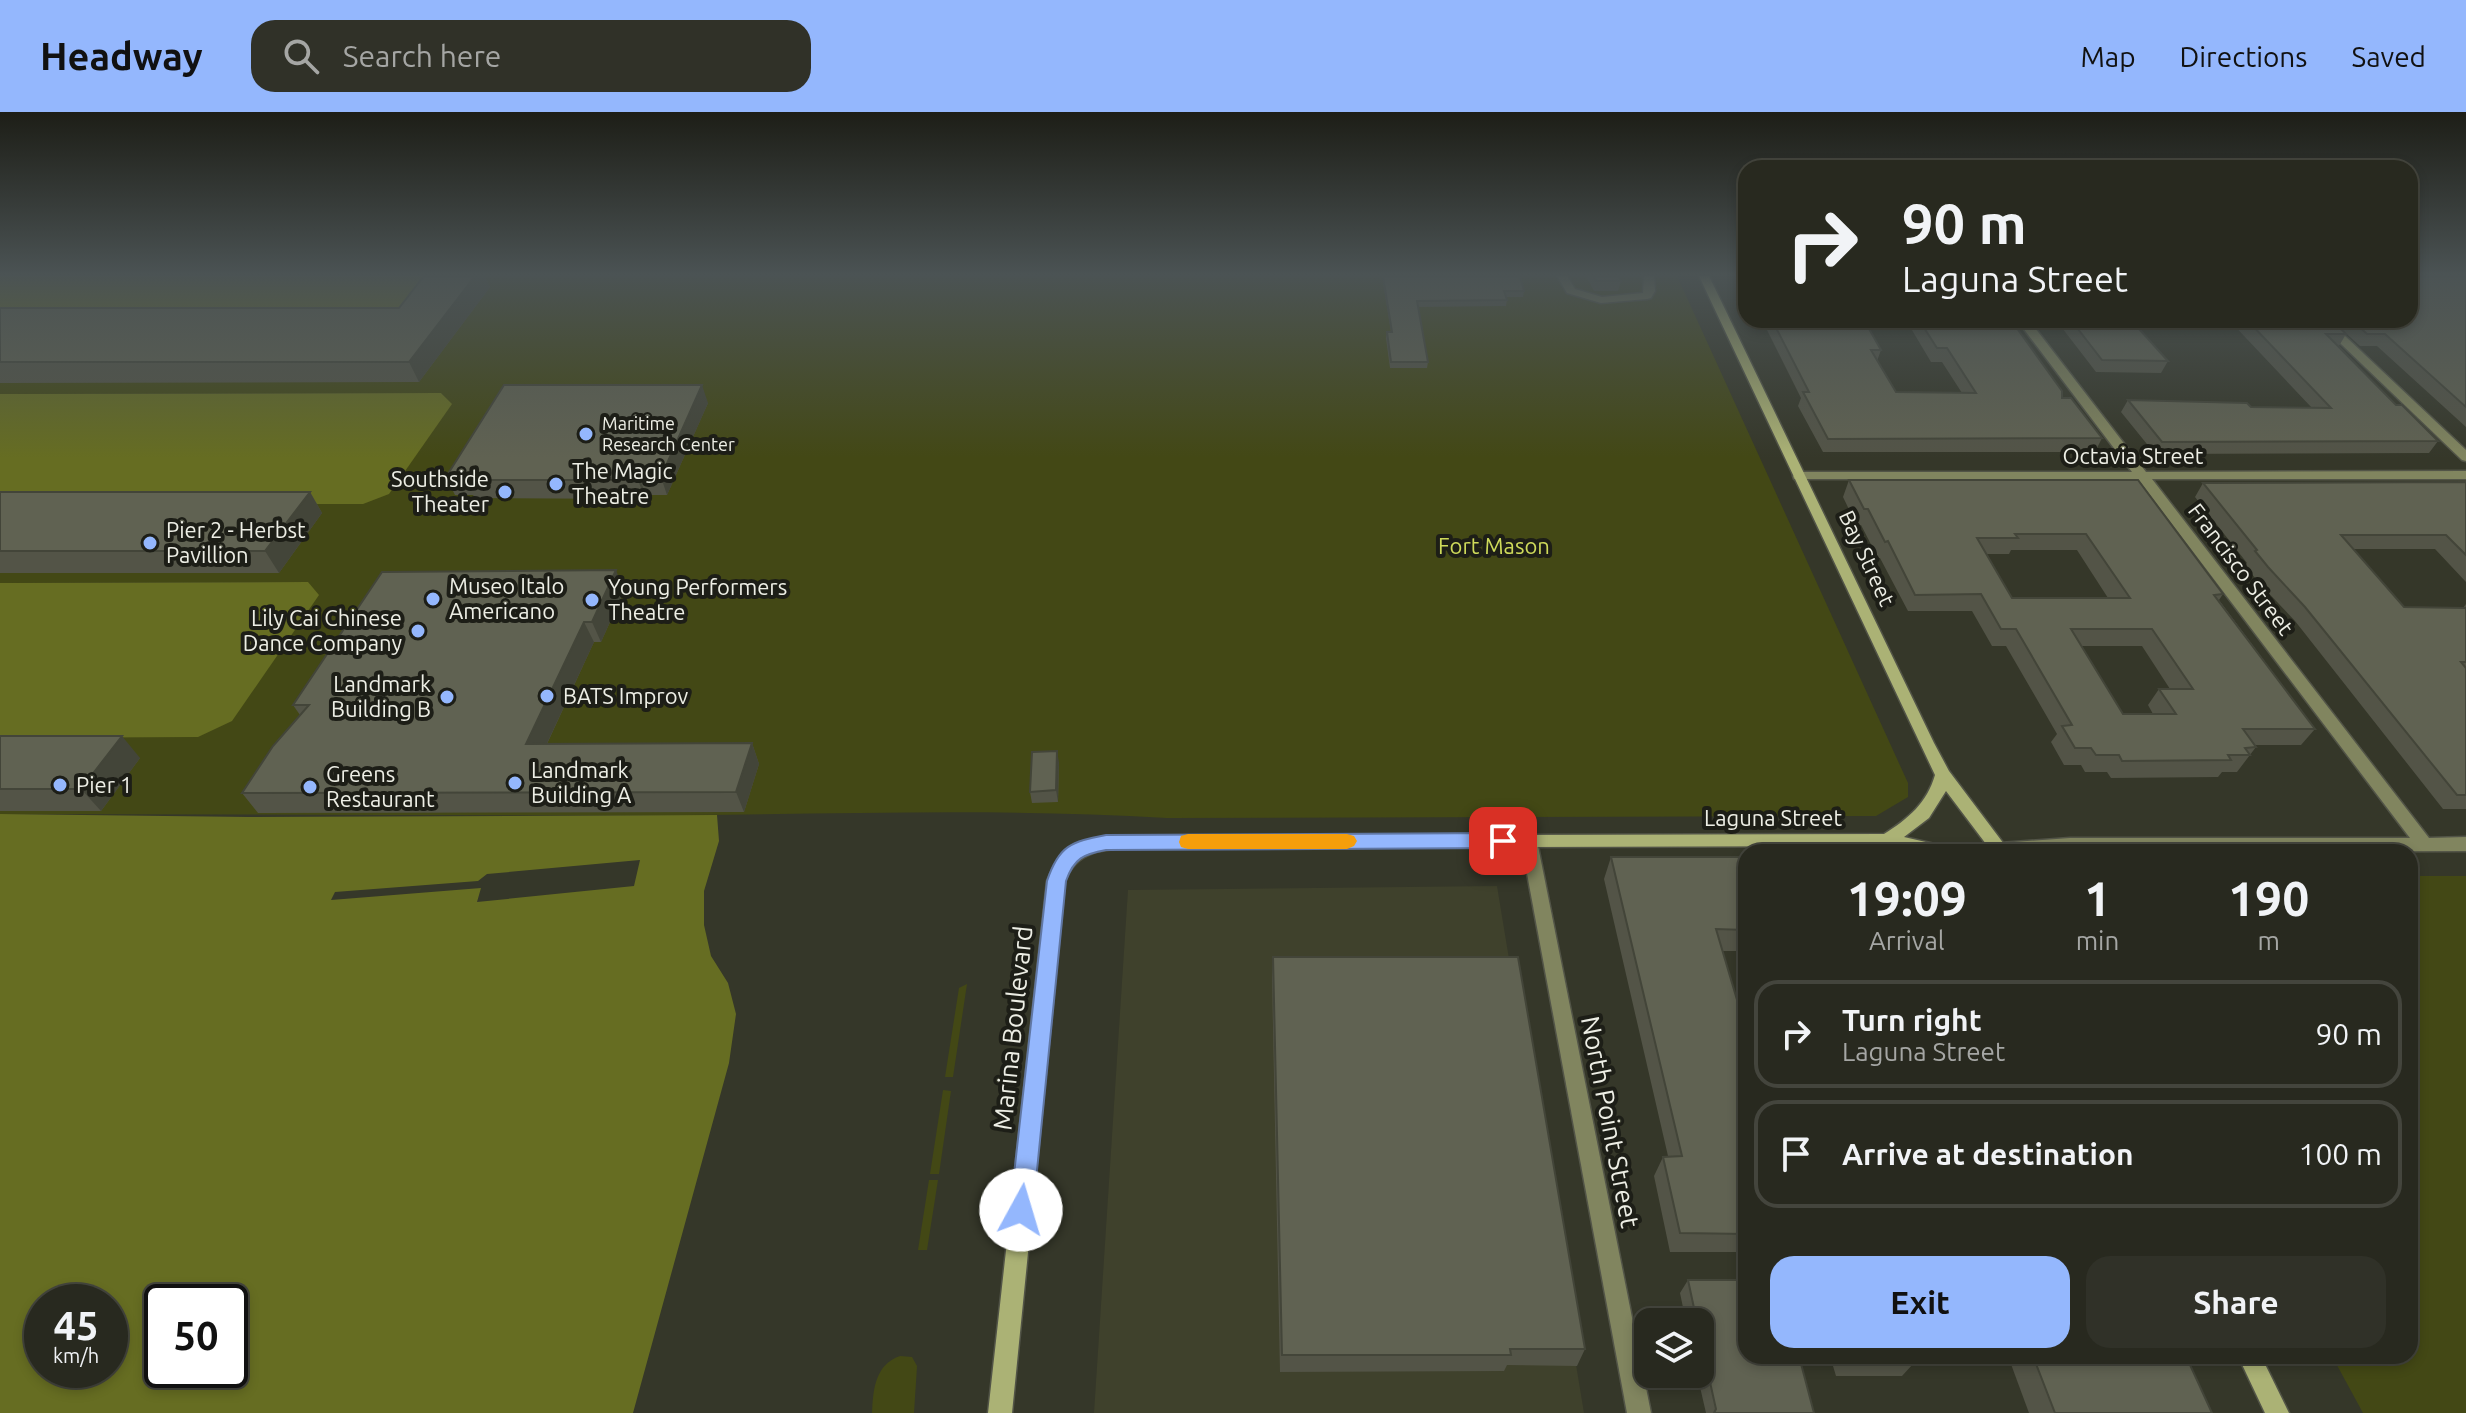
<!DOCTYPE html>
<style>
:root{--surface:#28291f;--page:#303128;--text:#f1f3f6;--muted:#a5a6a4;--line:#44453d;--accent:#94b7fd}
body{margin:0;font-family:Ubuntu,sans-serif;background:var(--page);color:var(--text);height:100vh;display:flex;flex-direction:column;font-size:30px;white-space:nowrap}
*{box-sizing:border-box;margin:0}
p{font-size:26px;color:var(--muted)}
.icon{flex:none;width:44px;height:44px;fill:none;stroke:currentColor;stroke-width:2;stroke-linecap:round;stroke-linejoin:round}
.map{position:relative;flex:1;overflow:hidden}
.drawer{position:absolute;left:1738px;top:732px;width:680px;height:520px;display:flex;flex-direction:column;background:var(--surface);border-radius:24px;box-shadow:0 4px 12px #0003,0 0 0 2px var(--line)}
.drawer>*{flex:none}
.top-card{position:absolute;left:1738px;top:48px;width:680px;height:168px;border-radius:24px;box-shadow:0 4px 12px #0003,0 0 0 2px var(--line);background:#28291f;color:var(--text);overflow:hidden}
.controls{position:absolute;left:1634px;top:1196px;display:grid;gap:16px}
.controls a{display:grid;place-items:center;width:80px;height:80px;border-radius:16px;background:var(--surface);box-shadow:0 4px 12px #0003,0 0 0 2px var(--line);font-size:40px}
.speed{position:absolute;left:24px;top:1172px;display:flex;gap:16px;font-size:40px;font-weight:700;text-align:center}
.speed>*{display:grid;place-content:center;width:104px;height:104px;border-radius:50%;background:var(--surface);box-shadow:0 4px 12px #0003,0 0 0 2px var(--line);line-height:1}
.speed small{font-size:20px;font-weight:400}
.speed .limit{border:4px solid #111;border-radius:12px;background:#fff;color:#111}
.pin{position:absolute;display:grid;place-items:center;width:68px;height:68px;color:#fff;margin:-34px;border-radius:16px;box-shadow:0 4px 12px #0006}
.me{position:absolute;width:88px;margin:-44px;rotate:6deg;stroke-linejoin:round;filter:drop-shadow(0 0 6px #0008)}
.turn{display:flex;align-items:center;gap:28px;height:168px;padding:0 32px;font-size:36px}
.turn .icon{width:104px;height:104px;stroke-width:2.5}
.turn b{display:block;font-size:56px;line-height:68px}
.eta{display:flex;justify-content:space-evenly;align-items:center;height:136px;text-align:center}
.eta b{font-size:48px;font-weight:600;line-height:56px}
.action{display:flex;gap:16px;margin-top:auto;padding:16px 32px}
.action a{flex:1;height:92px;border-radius:24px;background:var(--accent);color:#111;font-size:32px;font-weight:600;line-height:92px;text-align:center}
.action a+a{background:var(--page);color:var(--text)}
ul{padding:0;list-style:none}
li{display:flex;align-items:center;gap:24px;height:108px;margin:0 16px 12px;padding:0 16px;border:4px solid var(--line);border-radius:24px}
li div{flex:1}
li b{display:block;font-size:30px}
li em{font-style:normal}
header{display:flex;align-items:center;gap:48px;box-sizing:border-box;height:112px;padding:0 40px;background:var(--accent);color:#111}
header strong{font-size:38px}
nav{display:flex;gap:44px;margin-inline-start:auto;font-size:28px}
.search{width:560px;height:72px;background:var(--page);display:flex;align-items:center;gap:20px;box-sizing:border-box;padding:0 28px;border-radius:24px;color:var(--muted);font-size:30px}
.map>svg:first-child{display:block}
.built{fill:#3f412c}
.green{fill:#434815}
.water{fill:#666d22;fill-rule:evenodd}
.pier{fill:#353729}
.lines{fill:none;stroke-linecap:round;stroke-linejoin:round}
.street-casing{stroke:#525447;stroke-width:3}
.secondary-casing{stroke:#525447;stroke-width:3}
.street{fill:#81855f;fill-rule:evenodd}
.secondary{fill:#abb275;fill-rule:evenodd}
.wall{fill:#535447;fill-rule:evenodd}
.shaded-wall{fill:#434539}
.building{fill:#606252;stroke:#434539;stroke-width:2;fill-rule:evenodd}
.route{fill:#94b7fd;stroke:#6077a4;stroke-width:2}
.slow{fill:#f59e0b}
.poi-dot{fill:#94b7fd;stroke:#1d1e17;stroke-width:3}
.labels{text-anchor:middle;stroke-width:8;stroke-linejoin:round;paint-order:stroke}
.far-poi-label{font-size:18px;fill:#edeee5;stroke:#1d1e17;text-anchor:start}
.street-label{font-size:22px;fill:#edeee5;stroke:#1d1e17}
.poi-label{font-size:22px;fill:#edeee5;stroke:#1d1e17;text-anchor:start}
.park-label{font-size:22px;fill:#ceda5a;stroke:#1d1e17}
.near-street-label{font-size:26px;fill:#edeee5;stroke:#1d1e17}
</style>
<header>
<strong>Headway</strong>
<div class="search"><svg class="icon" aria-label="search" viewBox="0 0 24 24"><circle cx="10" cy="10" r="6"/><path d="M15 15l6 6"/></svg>Search here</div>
<nav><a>Map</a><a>Directions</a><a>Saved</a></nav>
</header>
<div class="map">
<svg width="2466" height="1301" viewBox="0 0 2466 1301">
<rect width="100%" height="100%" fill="#353729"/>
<!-- built -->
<path class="built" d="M1497 774 1584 1301H1094L1128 778Z"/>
<!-- green -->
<g class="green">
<path d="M432 164H1677L1908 671V685L1876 704 1167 706C1006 696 845 702 684 703 456 704 228 702 0 702V626L308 470 0 471V392L451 292 441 281 0 282V207Z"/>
<path d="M2410 764H2466V1301H2363L2332 1244H2410Z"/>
<path d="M967 872 953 965H945L959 876Z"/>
<path d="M943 978 951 979 939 1062H930Z"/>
<path d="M929 1068H938L927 1138H918Z"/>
<path d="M900 1244 912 1245 917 1254 914 1301H872C873 1277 875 1253 900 1244Z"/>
</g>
<!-- water -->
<g class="water">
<path d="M0 164H432L398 207H0Z"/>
<path d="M441 281 452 292 389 382 363 392H0V282Z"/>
<path d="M308 470 319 483 232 609 198 625 0 626V471Z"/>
<path d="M0 702 249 705 717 703 719 729 704 779V813L711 844 728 871 736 902 729 951 633 1301H0ZM42 1190H110V1258H42ZM162 1190H230V1258H162Z"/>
</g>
<!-- pier -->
<path class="pier" d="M640 748 634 774 477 790 481 776 331 788 335 780 478 769 487 762Z"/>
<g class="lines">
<defs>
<g id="street">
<path d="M1557 164H1567L1575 177 1602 185 1643 181 1644 164H1654L1655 179 1651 186 1647 187 1601 191 1567 181Z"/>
<path d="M2017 208H2029L2146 360 2466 359V367H2152L2429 726 2466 725V739L1993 740 1994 733 2000 731 2070 726H2410L2138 367H1794L1793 364 1799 360H2132Z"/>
<path d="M2316 208H2328L2466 338V349L2462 348Z"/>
<path d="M1529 723 1535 724 1537 729 1651 1301H1627L1521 729 1523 724Z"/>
</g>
<g id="secondary">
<path d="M1699 164H1709L1934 631 1949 659 2010 740H1911L1887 734 1135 736C1105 737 1077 737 1065 769L1012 1301H988L1047 769C1062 731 1084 725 1122 724L1884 722C1908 707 1927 691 1935 663ZM1946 679 1986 732 1939 733 1904 725 1929 706Z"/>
<path d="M2238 1244H2261L2289 1301H2265Z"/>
</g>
</defs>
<!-- street casing -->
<use href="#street" class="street-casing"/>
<!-- secondary casing -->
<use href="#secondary" class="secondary-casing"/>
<!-- street -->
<use href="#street" class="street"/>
<!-- secondary -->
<use href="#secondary" class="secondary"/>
</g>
<!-- wall -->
<g class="wall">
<path d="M424 164H485L490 175 419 270 0 271V196H399Z"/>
<path d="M1382 164H1520L1524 179 1523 185H1506L1507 188 1506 194 1418 195 1428 250 1427 256H1390L1386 226 1387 220H1391Z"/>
<path d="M1586 164H1618L1621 169 1618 179H1594Z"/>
<path d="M1739 164H1746V177Z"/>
<path d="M2466 164V315L2377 234H2360L2339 215 2346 222 2339 234 2396 293 2438 329 2429 341 2155 342 2121 300 2128 288 2251 295 2312 296 2229 208H2410Z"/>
<path d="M1762 208H1864L1881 238 1877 249 1896 280 1962 281 1942 250H1931L1906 208H2011L2062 286 2102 326 2095 340H1823L1798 294 1801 286Z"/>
<path d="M2056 208H2131L2168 249 2161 261 2096 260Z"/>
<path d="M708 291 667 383H646L645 387 475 386 473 383H455L446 365Z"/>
<path d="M1849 368H2138L2223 482 2219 488 2315 617 2301 633H2255L2256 635 2237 660H2222L2218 665 2111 666 2107 660H2085L2081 653H2064L2051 630 2057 622 2006 534H1992L1972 499H1908L1880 446H1878L1861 413 1857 414 1843 385ZM2011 438H2077L2108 486H2012L1986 442H2009ZM2081 534H2142L2170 577H2159L2148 593 2153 602H2123Z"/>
<path d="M2466 370V470L2435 437H2353L2404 495 2463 496 2466 492V697H2443L2295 509 2258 470 2245 453 2247 451 2195 385 2203 371Z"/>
<path d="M0 380H310L322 401 279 461H0Z"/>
<path d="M624 479 601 530H594L547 632 752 631 759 652 744 700 258 701 242 681 300 603 293 593Z"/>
<path d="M0 624 140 646 101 699H0Z"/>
<path d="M1059 650 1058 690 1032 691 1030 680Z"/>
<path d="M1611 745H1746V839H1722L1746 918V1140H1670L1654 1064 1663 1045 1668 1044 1604 767Z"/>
<path d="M1273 845 1585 1237 1577 1254 1507 1253 1504 1259 1280 1260 1272 866Z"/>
<path d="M1688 1168 1814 1301H1706L1697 1262H1700V1210H1686L1680 1181Z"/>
<path d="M1830 1244H1982L1978 1248H1912L1913 1252 1902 1264H1836Z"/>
<path d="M2008 1244H2186L2212 1301H2029Z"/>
</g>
<!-- shaded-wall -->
<g class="shaded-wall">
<path d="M475 164H485L490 175 419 270 409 250Z"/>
<path d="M702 273 708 291 667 383 661 365Z"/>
<path d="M639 365 646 383 645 387 638 368Z"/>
<path d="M310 380 322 401 279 461 265 439Z"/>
<path d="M616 458 624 479 601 530 592 510Z"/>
<path d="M584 510 594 530 537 653 526 632Z"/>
<path d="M122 624 140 646 101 699 81 677Z"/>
<path d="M752 631 759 652 744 700 736 680Z"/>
<path d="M1057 639 1059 650 1058 690 1056 678Z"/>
</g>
<!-- building -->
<g class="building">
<path d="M424 164H475L409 250H0V196H399Z"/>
<path d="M1383 164H1520L1524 179H1504L1507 188 1417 189 1428 250H1391L1387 220H1392Z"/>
<path d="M1593 164H1618L1621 169H1596Z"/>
<path d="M2410 164H2466V295L2385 222H2367L2352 208H2410Z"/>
<path d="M1772 208H1864L1881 238H1871L1896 280 1976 281 1947 236H1937L1919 208H2011L2062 279V286H2071L2102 326 1828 327 1803 280H1809Z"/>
<path d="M2071 208H2131L2168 249 2102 248Z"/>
<path d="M2247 208H2332L2346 222H2326L2396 293H2402L2438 329 2162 330 2128 288 2247 291 2251 295 2331 296Z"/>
<path d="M504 273H702L661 365H639L638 368H466L467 365H446Z"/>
<path d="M1849 368H2138L2223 482 2214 483 2315 617H2243L2256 635 2245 636 2250 643H2228L2231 648 2122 649 2119 643H2096L2091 636H2075L2062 614 2072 613 2016 517H2001L1981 482 1915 483 1888 429 1885 430 1868 397H1864ZM2015 422H2086L2130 486H2012L1977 426H2018ZM2071 517H2152L2193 577H2159L2176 602H2123Z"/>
<path d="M2466 370V443L2446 423H2341L2404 495 2466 496V550H2461L2466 556V683H2457L2305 495 2268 455 2255 439 2257 438 2203 371Z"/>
<path d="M0 380H310L265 439H0Z"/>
<path d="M616 458 592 510H584L526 632 752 631 736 680 242 681 273 634 309 593H293L382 460Z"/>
<path d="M0 624H122L81 677H0Z"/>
<path d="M1057 639 1056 678 1030 680 1032 640Z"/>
<path d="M1611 745H1746V818L1716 817 1746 918V1122L1680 1121 1663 1045 1682 1044Z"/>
<path d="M1273 845H1518L1585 1237H1510L1511 1243H1282Z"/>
<path d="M1688 1168H1746V1244H1799L1814 1301H1714L1716 1297 1700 1225V1210H1697Z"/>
<path d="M1844 1244H1911L1913 1252H1846Z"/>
<path d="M2033 1244H2186L2212 1301H2055Z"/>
</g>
<!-- sky -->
<linearGradient id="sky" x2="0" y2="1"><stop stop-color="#1d1e17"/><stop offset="0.47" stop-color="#4b5354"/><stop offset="1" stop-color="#4b5354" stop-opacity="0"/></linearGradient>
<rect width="2466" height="346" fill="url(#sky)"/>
<!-- route -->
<path class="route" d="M1503 721 1509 724 1512 729 1509 734 1503 736 1106 738C1084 742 1074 746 1066 769L1033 1098 1030 1106 1021 1109 1013 1106 1010 1098 1047 769C1059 733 1071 730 1106 723Z"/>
<!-- slow -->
<path class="slow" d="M1188 722H1347L1354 724 1357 729 1354 734 1347 737H1188L1181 735 1179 730 1181 724Z"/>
<!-- markers -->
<g class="poi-dot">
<circle cx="586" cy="322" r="8"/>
<circle cx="556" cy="372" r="8"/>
<circle cx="505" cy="380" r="8"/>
<circle cx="150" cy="431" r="8"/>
<circle cx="433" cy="487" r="8"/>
<circle cx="592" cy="488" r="8"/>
<circle cx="418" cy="519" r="8"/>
<circle cx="547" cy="584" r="8"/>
<circle cx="447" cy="585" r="8"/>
<circle cx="515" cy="671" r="8"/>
<circle cx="60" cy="673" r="8"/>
<circle cx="310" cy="675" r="8"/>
</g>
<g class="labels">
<!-- far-poi labels -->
<g class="far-poi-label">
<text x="602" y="318">Maritime<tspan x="602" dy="21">Research Center</tspan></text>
</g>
<!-- street labels -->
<g class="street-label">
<text x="2133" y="352">Octavia Street</text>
<text transform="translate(1867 446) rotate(65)" y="8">Bay Street</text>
<text transform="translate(2241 457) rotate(53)" y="8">Francisco Street</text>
<text x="1773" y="714">Laguna Street</text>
</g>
<!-- poi labels -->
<g class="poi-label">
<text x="572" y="367">The Magic<tspan x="572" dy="25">Theatre</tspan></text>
<text x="489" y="375" text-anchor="end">Southside<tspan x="489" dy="25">Theater</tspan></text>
<text x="166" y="426">Pier 2 - Herbst<tspan x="166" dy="25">Pavillion</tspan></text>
<text x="449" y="482">Museo Italo<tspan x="449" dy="25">Americano</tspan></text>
<text x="608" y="483">Young Performers<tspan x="608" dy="25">Theatre</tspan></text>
<text x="402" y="514" text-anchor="end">Lily Cai Chinese<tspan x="402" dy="25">Dance Company</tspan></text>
<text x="431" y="580" text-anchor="end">Landmark<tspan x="431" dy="25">Building B</tspan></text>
<text x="563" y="592">BATS Improv</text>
<text x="531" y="666">Landmark<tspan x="531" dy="25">Building A</tspan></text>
<text x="326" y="670">Greens<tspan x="326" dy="25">Restaurant</tspan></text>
<text x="76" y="681">Pier 1</text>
</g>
<!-- park labels -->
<g class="park-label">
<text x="1494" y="442">Fort Mason</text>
</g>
<!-- near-street labels -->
<g class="near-street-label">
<text transform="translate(1013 916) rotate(-84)" y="9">Marina Boulevard</text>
<text transform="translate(1610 1010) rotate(79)" y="9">North Point Street</text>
</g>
</g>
</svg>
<div class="controls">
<a><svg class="icon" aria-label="layers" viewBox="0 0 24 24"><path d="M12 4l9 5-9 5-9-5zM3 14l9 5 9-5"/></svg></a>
</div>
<div class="speed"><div>45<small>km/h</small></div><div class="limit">50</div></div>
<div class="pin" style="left:1503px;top:729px;background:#d93025"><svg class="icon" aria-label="arrive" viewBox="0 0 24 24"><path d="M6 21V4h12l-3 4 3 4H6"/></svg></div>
<svg class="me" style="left:1021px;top:1098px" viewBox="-20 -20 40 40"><circle r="19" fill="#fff"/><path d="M0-13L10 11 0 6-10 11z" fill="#94b7fd"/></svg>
<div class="top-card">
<div class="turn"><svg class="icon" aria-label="right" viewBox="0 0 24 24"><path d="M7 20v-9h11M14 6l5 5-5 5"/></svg><div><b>90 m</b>Laguna Street</div></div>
</div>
<section class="drawer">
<div class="eta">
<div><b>19:09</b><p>Arrival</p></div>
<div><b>1</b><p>min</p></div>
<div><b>190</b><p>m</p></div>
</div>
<ul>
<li><svg class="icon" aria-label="right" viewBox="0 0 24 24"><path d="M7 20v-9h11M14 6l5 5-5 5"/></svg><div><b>Turn right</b><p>Laguna Street</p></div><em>90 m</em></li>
<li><svg class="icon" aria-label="arrive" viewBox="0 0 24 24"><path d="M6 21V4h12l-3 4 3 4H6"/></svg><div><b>Arrive at destination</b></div><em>100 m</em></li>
</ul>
<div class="action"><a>Exit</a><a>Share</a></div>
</section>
</div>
